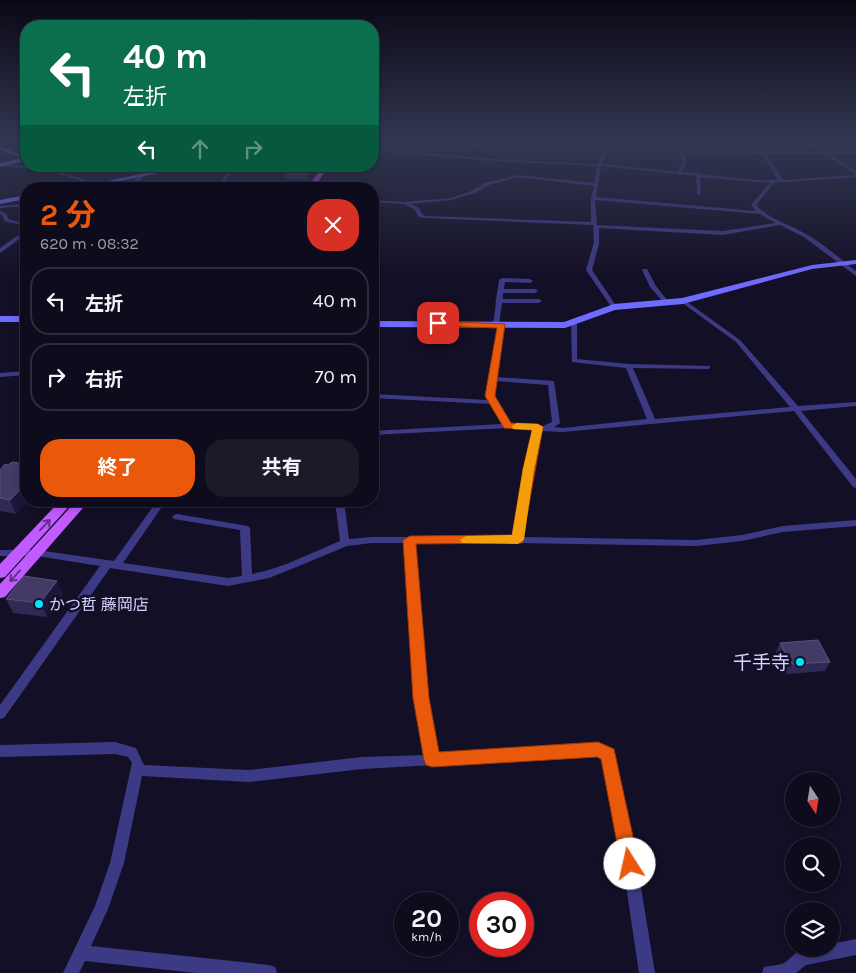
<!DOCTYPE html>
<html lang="ja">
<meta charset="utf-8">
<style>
:root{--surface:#0e0b1c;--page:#1c1929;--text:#f1f3f6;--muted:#9b9ba3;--line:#2e2b3b;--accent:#ea580c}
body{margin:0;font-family:Karla,"Noto Sans JP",sans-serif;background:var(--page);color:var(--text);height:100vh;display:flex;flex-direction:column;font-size:19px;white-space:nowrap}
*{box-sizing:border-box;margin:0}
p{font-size:16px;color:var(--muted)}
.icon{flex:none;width:28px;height:28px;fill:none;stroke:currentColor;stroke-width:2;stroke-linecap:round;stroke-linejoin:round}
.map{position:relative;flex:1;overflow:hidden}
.side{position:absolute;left:20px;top:182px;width:359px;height:325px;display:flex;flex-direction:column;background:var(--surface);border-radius:20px;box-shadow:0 2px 8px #0003,0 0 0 1px var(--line)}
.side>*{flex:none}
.guide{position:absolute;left:20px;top:20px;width:359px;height:152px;border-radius:20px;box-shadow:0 2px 8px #0003,0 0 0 1px var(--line);background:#0b6e4f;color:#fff;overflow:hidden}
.needle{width:32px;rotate:168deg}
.controls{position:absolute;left:785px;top:772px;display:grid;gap:10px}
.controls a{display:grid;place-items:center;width:55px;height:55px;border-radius:50%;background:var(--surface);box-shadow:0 2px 8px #0003,0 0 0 1px var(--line);font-size:25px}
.speed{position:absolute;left:394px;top:892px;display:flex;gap:10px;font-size:25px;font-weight:700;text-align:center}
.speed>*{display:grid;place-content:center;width:65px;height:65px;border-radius:50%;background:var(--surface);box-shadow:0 2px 8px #0003,0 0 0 1px var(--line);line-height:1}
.speed small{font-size:12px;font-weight:400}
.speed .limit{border:8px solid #d22;background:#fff;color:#111}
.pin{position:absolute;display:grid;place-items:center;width:42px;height:42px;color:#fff;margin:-21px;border-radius:10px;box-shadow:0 2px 8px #0006}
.me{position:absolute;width:55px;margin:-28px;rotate:350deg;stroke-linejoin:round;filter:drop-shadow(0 0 4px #0008)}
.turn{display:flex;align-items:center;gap:18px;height:105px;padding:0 20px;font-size:22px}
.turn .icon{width:65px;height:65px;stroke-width:2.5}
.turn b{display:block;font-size:35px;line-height:42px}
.lanes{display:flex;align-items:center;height:48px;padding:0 20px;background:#0003;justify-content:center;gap:25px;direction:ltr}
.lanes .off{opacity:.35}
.round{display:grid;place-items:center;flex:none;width:52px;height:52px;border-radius:20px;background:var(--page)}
.head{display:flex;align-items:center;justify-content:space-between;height:85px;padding:0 20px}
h1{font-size:30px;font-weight:700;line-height:38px;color:var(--accent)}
.button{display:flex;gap:10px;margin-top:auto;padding:10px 20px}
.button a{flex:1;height:58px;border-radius:20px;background:var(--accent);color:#fff;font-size:20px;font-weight:700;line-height:58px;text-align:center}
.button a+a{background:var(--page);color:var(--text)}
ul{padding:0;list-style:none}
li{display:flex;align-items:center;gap:15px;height:68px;margin:0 10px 8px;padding:0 10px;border:2px solid var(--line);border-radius:20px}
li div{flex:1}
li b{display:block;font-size:19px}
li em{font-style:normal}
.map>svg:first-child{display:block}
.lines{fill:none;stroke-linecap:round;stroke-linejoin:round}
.street{fill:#3d3a85;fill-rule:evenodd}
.secondary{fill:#6f6bff;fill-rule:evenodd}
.primary{fill:#c25bff;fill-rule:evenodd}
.wall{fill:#312854}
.shaded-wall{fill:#1d163a}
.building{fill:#433a66;stroke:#5a527e}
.oneway{stroke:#623188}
.route{fill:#ea580c;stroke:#983908}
.slow{fill:#f59e0b}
.poi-dot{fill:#00e5ff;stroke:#130f26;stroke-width:2}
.labels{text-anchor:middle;stroke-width:5;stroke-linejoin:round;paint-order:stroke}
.poi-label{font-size:16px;fill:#d9d4ff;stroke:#130f26;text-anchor:start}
.near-poi-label{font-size:19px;fill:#d9d4ff;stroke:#130f26;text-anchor:end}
</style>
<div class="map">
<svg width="856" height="973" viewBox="0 0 856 973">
<rect width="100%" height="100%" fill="#130f26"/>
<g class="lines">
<!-- street -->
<g class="street">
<path d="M376 142H380L377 149 494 159 598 164 605 142H609L602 164 677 172 683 162 679 152 681 151 820 152 806 142H811L826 152H856V154H829L856 171V174L824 154H766L783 180 856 175V177L774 183 756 205C770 220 789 224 806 234 824 244 840 259 856 271V276L804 237 780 225 723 235 599 228V244L592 270 617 307 612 308 586 270 594 242 593 225 425 218 419 217 414 209 404 204 372 202V200L403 202 451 198 471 191 485 183 518 175 594 183C596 177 595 172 597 166L494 161 375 151 373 150ZM684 153 762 154 778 180H754L700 174 698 173 681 172 687 162ZM601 166 696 176 697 194 699 195 701 194 700 177 770 183 751 205 756 211 596 197ZM518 177 594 186 591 198V222L425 216 423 215 418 207 411 204 451 200 475 193 489 185ZM595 200 760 214 775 223 723 231 597 225Z"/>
<path d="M475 142H479L477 147 474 146Z"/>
<path d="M503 142H542L540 143Z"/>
<path d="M26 145V147L5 150 3 149Z"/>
<path d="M0 164 48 168 98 184 94 185 48 170 0 166Z"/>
<path d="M231 166H235L220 189H216Z"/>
<path d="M141 174 145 175 131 189H126Z"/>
<path d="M26 204V206L0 208V206Z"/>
<path d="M0 211 7 214 8 219 26 224V226L4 221 3 216 0 214Z"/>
<path d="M24 231H26V234L0 253V248Z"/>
<path d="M643 269H647L656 286 668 301V303H664L650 287 642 270Z"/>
<path d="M502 278 530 279 533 281 530 283 505 282 504 289H535L538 291 535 293H503V299H539L542 301 539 303H502L499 325 496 327 493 325 496 302 495 301 496 300 499 280Z"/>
<path d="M683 299 740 340 798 406 856 402V406L801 411 856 479V488L853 487 794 411 563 432 541 431 533 469 523 537 696 540 742 535 783 526 856 520V526L783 532 742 541 696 546 518 543H415L427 698 437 754 598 744 612 750 634 845 655 973H639L620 845 602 758 598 756 362 769 249 782 142 776 124 863 108 909 91 946 269 965 275 967 277 973H196L85 961 79 973H63L95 906 110 863 132 763 128 757 115 754 0 757V745L115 742 136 748 144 765 249 770 362 757 425 755 415 698 405 543H372L347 546 294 568 269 578 228 586 110 568 4 718 0 719V705L100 566 37 556H0V550H37L114 561 157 501H166L123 563 228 578 242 576 240 530 174 519 172 517 174 515 177 514 248 526 250 528 252 574C283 568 311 553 340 541L335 501H344L349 539 372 537H514L525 469 533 430 507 428 372 435V431L502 424 491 404 372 398V394L488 400 486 396 499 326 502 324 505 326 497 377 554 381 560 423 554 427 563 428 647 419 626 368 572 362 571 323 574 321 577 323V359L629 364 710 366V368L708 369 633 368 655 419 790 407 736 342 681 302 680 301ZM496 381 548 385 552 422 543 426 538 425 510 424 494 396Z"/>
<path d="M26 371V375L0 377V373Z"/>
<path d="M856 939V955L806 965 796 973H762L764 967C771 965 778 966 784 963 788 961 792 956 796 953 807 947 820 949 831 949V944Z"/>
</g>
<!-- secondary -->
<g class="secondary">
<path d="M0 146 26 156V161L0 167V163L22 158 0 150Z"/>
<path d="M179 166H193L82 189H68Z"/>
<path d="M26 195V199L0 204V200Z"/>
<path d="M856 260V264L812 269 683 304 615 310 565 328 372 327V321L564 322 614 304 682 298 812 265Z"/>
<rect x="0" y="316" width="26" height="6"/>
</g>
<!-- primary -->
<g class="primary">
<path d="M323 166H329L313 189H307Z"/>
<path d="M60 501H74L5 577 0 578V564Z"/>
<path d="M76 501H89L5 597 0 598V584Z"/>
</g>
</g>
<!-- wall -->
<g class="wall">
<path d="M291 166H316L307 180 286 179 285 173Z"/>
<path d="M26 464V501H37L35 504 27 502 16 514 0 511V470L8 465Z"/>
<path d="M57 581 63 595 47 617 13 613 6 599Z"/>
<path d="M780 643 830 662 825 671 787 674 776 652Z"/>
</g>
<!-- shaded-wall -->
<g class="shaded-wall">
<path d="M311 166H316L307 180 306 174Z"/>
<path d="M21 489 27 502 16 514 10 500Z"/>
<path d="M57 581 63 595 47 617 40 603Z"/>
</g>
<!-- building -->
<g class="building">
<path d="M291 166H311L306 174 285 173Z"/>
<path d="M313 187 358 188 357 189H312Z"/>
<path d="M12 462 26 464V489H21L10 500 0 498V470L5 464 8 465Z"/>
<path d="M24 576 57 581 40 603 6 599Z"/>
<path d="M818 640 830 662 792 664 780 643Z"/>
</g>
<!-- one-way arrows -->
<defs><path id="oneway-shaft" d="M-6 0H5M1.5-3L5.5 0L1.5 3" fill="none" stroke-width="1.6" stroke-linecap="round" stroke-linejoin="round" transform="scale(1.25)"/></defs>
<g class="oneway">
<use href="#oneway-shaft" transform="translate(45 525) rotate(-46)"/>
<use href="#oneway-shaft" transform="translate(15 576) rotate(132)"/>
</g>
<!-- sky -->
<linearGradient id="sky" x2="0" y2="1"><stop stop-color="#0a0815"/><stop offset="0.51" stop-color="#333752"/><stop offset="1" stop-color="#333752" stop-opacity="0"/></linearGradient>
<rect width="856" height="278" fill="url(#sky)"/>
<!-- route -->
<path class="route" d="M435 321 505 324 495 396 511 423 538 424 543 427 522 543 416 544 429 698 439 752 598 742 614 749 639 864 637 870 630 873 624 870 621 864 601 759 597 757 432 767 426 765 424 760 413 698 403 540 410 536 512 535 523 469 532 430 504 428 485 396 497 328 438 326 433 323Z"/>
<!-- slow -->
<path class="slow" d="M517 423 538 424 543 427 534 469 524 540 518 544 462 543 460 540 466 536 512 535 523 469 532 430 513 429 512 426Z"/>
<!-- markers -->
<g class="poi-dot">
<circle cx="39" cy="604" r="5"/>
<circle cx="800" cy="662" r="5"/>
</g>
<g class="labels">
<!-- poi labels -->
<g class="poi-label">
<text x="49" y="610">かつ哲 藤岡店</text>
</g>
<!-- near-poi labels -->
<g class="near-poi-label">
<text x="790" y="669">千手寺</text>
</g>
</g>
</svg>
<div class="controls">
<a><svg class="needle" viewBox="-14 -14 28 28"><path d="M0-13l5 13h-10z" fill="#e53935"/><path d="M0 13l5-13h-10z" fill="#9b9ba3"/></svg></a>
<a><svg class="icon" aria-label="search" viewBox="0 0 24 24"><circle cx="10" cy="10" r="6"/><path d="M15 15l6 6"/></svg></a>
<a><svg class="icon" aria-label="layers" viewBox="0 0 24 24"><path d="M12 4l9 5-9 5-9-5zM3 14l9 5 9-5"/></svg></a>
</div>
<div class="speed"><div>20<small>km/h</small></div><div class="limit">30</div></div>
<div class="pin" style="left:438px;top:323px;background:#d93025"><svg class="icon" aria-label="arrive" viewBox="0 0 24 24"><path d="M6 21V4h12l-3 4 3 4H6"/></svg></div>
<svg class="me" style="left:630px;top:864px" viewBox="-20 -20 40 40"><circle r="19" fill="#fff"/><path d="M0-13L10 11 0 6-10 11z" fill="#ea580c"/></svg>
<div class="guide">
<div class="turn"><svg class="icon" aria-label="left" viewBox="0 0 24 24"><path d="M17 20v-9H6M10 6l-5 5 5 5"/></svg><div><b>40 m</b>左折</div></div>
<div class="lanes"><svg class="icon" aria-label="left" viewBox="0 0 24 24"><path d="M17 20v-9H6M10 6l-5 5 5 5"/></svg><svg class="icon off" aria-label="ahead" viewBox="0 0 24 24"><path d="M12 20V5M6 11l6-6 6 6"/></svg><svg class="icon off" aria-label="right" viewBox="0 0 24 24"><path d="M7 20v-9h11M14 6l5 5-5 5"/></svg></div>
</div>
<section class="side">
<div class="head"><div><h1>2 分</h1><p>620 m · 08:32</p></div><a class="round" style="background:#d93025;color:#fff"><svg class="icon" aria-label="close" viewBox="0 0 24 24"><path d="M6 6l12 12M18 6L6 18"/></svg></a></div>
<ul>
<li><svg class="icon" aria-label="left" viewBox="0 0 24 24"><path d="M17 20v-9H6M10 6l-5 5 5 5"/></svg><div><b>左折</b></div><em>40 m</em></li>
<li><svg class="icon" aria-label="right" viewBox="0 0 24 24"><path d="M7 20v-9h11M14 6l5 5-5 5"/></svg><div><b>右折</b></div><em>70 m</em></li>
</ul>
<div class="button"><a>終了</a><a>共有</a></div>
</section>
</div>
